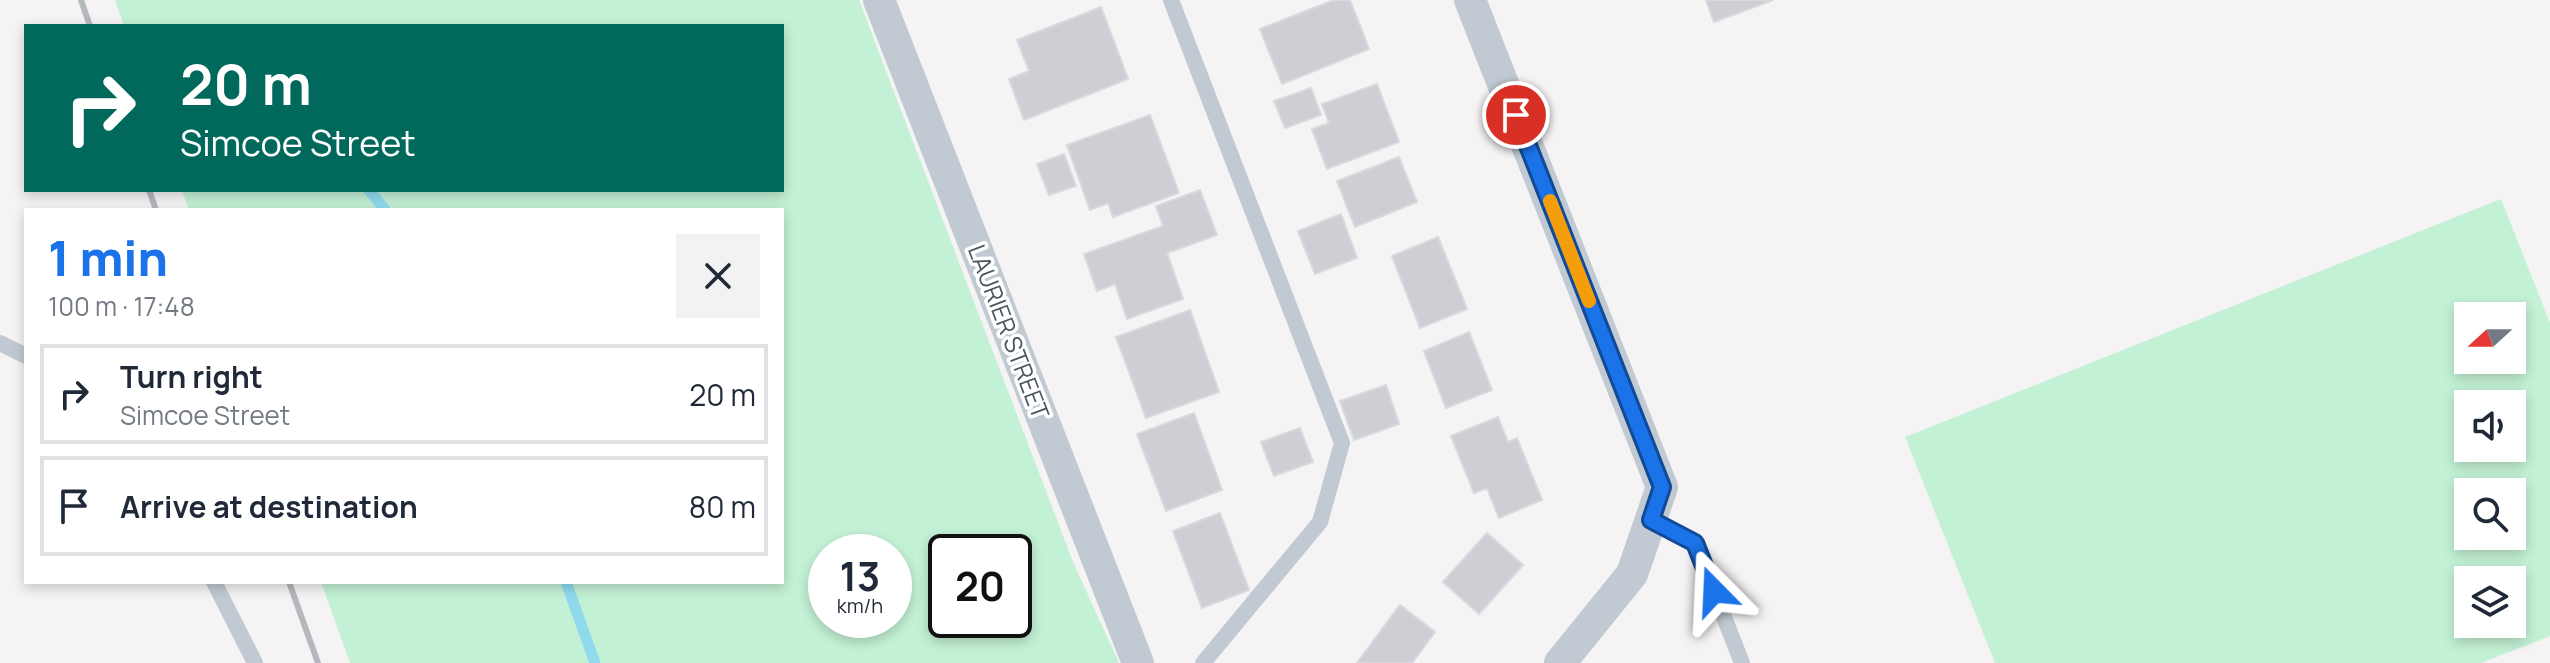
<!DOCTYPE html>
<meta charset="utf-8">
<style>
:root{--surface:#fff;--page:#f2f2f3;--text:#1f2937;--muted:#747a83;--line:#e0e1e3;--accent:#1a73e8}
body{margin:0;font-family:Manrope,sans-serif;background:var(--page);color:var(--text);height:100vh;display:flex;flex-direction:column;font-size:30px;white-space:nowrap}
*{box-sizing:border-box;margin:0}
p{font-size:26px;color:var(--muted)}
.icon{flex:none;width:44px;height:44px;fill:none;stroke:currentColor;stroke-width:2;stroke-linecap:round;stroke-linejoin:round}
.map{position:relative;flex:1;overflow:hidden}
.sheet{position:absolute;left:24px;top:208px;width:760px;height:376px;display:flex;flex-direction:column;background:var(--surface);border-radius:0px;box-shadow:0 4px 12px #0003}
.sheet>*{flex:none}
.hud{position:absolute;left:24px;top:24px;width:760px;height:168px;border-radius:0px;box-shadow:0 4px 12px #0003;background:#00695c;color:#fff;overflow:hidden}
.needle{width:52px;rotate:249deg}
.tools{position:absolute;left:2454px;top:302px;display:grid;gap:16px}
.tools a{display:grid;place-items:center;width:72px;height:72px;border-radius:0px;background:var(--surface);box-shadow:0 4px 12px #0003;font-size:40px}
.speed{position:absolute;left:808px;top:534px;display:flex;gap:16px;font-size:40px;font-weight:700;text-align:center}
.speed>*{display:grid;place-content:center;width:104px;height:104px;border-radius:50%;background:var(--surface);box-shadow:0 4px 12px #0003;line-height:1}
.speed small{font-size:20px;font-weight:400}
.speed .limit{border:4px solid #111;border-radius:12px;background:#fff;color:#111}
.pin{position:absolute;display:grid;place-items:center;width:68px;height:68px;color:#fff;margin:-34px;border:4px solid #fff;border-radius:50%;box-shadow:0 2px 8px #0007}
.me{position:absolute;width:88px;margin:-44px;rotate:339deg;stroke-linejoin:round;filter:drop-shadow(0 0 6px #0008)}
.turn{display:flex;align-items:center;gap:28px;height:168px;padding:0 24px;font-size:36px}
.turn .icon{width:104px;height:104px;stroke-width:2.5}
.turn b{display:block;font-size:56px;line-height:68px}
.round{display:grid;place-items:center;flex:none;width:84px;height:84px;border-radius:0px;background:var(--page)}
.headline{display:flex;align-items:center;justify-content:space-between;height:136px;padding:0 24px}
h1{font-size:48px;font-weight:800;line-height:60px;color:var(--accent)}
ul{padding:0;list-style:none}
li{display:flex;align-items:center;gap:24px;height:100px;margin:0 16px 12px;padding:0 8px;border:4px solid var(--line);border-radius:0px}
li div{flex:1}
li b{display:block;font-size:30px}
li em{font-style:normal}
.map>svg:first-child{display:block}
.green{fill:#c3f1d5;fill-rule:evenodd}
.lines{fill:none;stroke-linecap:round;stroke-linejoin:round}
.stream{stroke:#90daee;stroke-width:11}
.building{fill:#cdcfd5;stroke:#d7d9de;stroke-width:2}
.service{stroke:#c1cad2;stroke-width:16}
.minor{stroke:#c1cad2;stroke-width:32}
.rail{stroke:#b5b8bd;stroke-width:6}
.route-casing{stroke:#114b97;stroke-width:20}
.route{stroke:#1a73e8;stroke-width:14}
.slow{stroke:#f59e0b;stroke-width:14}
.labels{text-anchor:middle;stroke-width:7;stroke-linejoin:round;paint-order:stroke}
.street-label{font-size:24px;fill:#4a5661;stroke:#fff}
</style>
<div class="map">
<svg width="2550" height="663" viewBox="0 0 2550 663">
<rect width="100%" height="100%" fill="#f5f3f3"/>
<!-- green -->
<g class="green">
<path d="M115 0H859L1073 562 1119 663H350L321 582H782V210H189L182 190H782V26H124ZM826 552H894V620H826ZM946 552H1014V620H946Z"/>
<path d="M2501 199 2550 323V636L2481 663H1995L1905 437ZM2468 316H2512V360H2468ZM2468 404H2512V448H2468ZM2468 492H2512V536H2468ZM2468 580H2512V624H2468Z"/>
</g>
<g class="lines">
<!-- stream -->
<g class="stream">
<path d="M369 190 385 210"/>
<path d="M566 582 595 663"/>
</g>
</g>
<!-- building -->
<g class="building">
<path d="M1334 0H1350L1369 49 1282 84 1260 29Z"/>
<path d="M1706 0H1773L1714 22Z"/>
<path d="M1101 7 1128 79 1024 120 1009 79 1029 71 1017 40Z"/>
<path d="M1377 84 1399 142 1327 169 1312 129 1329 123 1322 104Z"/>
<path d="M1311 88 1321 115 1285 128 1274 101Z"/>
<path d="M1150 115 1179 193 1113 217 1108 203 1090 210 1067 145Z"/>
<path d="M1064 154 1076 186 1049 195 1037 164Z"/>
<path d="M1399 157 1417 202 1355 227 1337 181Z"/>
<path d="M1200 190 1217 235 1167 253 1183 299 1127 319 1115 284 1097 291 1084 254 1163 226 1156 206Z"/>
<path d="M1341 214 1357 258 1315 274 1298 231Z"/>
<path d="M1438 237 1467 309 1420 328 1392 256Z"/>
<path d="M1190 310 1219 392 1146 418 1116 337Z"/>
<path d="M1469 332 1492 390 1446 408 1424 351Z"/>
<path d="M1386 385 1399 424 1354 440 1340 401Z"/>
<path d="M1194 413 1222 490 1166 511 1137 434Z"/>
<path d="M1498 417 1508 442 1517 438 1542 500 1499 518 1487 488 1474 493 1451 436Z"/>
<path d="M1300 428 1313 462 1274 476 1261 442Z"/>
<path d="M1220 513 1249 590 1202 608 1173 531Z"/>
<path d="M1487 533 1523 565 1479 614 1443 582Z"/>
<path d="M1400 605 1435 632 1412 663H1357Z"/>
</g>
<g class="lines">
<!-- service -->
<g class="service">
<path d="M1171 0 1342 443 1320 522 1203 663"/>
<path d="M0 343 26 356"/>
<path d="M1651 520 1695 543 1742 663"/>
<path d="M214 582 255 663"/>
</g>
<!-- minor -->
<g class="minor">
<path d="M879 0 1138 663"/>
<path d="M1470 0 1662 487 1632 574 1560 663"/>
</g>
<!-- rail -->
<g class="rail">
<path d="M81 0 90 26"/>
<path d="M149 190 156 210"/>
<path d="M289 582 318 663"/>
</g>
</g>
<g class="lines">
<defs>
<path id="route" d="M1516 115 1662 487 1651 520 1695 543 1714 591"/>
</defs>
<!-- route casing -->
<use href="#route" class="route-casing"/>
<!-- route -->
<use href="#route" class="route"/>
<!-- slow -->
<path class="slow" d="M1550 201 1589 301"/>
</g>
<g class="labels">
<!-- street labels -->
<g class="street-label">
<text transform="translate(1008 332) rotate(69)" y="8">LAURIER STREET</text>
</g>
</g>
</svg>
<div class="tools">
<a><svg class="needle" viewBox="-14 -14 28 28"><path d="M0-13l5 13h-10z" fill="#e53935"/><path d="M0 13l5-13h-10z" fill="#747a83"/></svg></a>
<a><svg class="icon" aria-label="sound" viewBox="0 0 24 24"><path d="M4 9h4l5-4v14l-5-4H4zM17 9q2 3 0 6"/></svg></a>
<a><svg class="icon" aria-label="search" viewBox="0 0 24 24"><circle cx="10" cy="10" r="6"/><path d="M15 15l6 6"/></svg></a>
<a><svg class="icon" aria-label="layers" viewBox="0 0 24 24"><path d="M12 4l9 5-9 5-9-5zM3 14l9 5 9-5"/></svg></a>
</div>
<div class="speed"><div>13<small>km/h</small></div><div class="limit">20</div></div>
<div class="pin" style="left:1516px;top:115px;background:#d93025"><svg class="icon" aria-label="arrive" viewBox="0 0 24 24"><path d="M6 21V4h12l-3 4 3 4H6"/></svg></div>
<svg class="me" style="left:1714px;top:591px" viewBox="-20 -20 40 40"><path d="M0-17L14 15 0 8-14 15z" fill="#1a73e8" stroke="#fff" stroke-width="4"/></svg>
<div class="hud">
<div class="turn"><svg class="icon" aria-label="right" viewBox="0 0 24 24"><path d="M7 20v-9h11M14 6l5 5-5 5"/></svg><div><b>20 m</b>Simcoe Street</div></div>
</div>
<section class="sheet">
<div class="headline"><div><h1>1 min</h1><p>100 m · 17:48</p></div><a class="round"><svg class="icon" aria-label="close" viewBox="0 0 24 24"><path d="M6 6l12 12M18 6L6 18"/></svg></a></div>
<ul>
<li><svg class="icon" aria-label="right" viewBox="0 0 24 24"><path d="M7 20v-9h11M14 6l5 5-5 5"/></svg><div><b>Turn right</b><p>Simcoe Street</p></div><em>20 m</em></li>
<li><svg class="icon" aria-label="arrive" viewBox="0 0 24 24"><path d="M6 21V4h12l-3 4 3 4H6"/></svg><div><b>Arrive at destination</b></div><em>80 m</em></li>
</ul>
</section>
</div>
